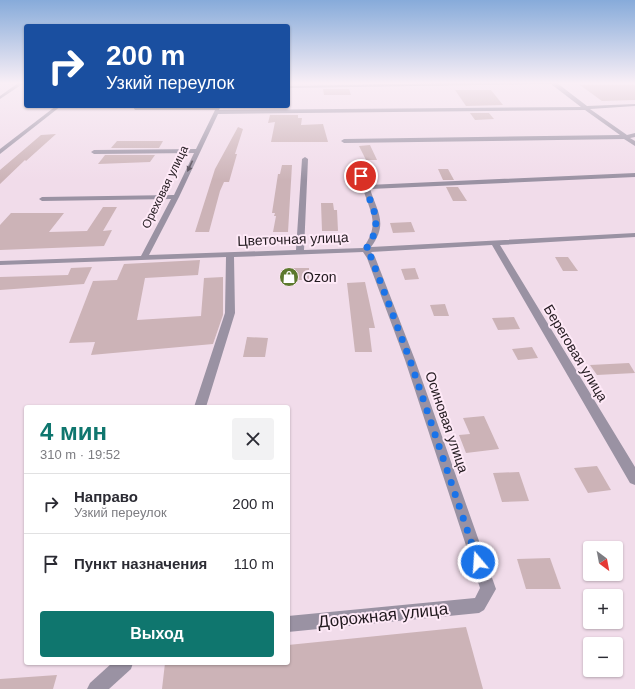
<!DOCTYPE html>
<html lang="ru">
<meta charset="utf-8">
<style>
:root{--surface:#fff;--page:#f2f2f3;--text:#2b2b33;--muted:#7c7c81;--line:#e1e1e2;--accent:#0f766e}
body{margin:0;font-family:Helvetica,sans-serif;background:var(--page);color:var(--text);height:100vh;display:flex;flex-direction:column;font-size:15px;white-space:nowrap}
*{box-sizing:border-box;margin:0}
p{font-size:13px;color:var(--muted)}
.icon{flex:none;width:22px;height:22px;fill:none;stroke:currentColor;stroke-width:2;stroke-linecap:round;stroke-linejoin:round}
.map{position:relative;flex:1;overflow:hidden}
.sheet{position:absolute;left:24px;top:405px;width:266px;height:260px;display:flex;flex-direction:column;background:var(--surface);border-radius:4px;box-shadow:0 1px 3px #0004}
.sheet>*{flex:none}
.guide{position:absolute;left:24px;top:24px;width:266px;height:84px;border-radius:4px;box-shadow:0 1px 3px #0004;background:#1a4fa0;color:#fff;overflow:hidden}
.needle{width:26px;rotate:148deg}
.tools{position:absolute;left:583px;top:541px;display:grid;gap:8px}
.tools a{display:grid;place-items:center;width:40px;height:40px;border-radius:4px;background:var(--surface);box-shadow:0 1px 3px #0004;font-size:20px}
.pin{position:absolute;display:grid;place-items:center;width:34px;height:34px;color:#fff;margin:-17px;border:2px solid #fff;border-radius:50%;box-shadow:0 1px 4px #0007}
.me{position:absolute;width:44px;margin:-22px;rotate:342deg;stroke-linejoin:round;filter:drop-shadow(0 0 3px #0008)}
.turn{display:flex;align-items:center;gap:14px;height:84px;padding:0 16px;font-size:18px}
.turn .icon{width:52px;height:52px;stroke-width:2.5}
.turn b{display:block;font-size:28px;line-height:34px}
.round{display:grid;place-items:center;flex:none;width:42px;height:42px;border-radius:4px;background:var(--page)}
.headline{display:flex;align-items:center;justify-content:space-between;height:68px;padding:0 16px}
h1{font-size:24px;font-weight:800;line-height:30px;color:var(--accent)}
.primary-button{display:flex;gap:8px;margin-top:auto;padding:8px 16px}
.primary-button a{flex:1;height:46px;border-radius:4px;background:var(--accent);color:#fff;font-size:16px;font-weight:800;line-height:46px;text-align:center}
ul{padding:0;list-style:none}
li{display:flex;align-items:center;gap:12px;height:60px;padding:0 16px;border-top:1px solid var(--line)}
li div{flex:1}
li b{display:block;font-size:15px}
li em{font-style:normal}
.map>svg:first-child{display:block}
.building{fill:#ccb3b7}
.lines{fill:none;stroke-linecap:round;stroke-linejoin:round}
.minor{fill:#9a92a3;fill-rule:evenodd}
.oneway{fill:#524a54}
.route{stroke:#1a73e8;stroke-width:7;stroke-dasharray:0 12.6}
.labels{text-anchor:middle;stroke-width:4;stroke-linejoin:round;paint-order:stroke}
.far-street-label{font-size:12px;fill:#221a1f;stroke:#fee9f7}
.street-label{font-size:14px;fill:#221a1f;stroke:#fee9f7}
.poi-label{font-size:14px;fill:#221a1f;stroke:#fee9f7;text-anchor:start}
.near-street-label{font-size:17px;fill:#221a1f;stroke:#fee9f7}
</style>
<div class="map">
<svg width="635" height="689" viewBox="0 0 635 689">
<rect width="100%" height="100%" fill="#f1dcea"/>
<!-- building -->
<g class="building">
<path d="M580 85H635V100L602 101Z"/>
<path d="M323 89H349L351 95H324Z"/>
<path d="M455 90H491L503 105 466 106Z"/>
<path d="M470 113H489L494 119 475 120Z"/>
<path d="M270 115H298V118H302L301 125 323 124 328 142H271L275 122 268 123Z"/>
<path d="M238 127 243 129 235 154H237L229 182H224L220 191 209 232H195L215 169Z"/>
<path d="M56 134 26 161 25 160 0 184V170L41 135Z"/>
<path d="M117 141H163L159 148H111Z"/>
<path d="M370 145 377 160H366L359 146Z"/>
<path d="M105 155H155L150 162 98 164Z"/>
<path d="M282 165H292L288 232H273L276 216H274L275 213H272L278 174H280Z"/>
<path d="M438 169H448L454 180H443Z"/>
<path d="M446 187H458L467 201H453Z"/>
<path d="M321 203H333L334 210H337L338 231H322Z"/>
<path d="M103 207H117L103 231 112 230 104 246 0 250V225L11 213H64L49 232 87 231Z"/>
<path d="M411 222 415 232 393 233 390 223Z"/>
<path d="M555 257H568L578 271H563Z"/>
<path d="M200 260 198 275 145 278 137 320 201 316 204 278 223 277V315L213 344 91 355 95 342 69 343 93 281 117 280 124 264Z"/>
<path d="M92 267 84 284 0 290V277L68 275 71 268Z"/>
<path d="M286 268H309V280H285Z"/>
<path d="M415 268 419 279 405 280 401 269Z"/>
<path d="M365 282 375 328H369L372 352H355L347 283Z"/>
<path d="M445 304 449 316H434L430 305Z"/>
<path d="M514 317 520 329 498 330 492 318Z"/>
<path d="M247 337 268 338 265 357H243Z"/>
<path d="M532 347 538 358 518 360 512 349Z"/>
<path d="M629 363 635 373 597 375 590 365Z"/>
<path d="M484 416 499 449 466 453 459 435 470 434 463 418Z"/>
<path d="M597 466 611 490 588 493 574 468Z"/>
<path d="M519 472 529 501 502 502 493 473Z"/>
<path d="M550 558 561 589H526L517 559Z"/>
<path d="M466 627 483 689H162L165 663H288V645Z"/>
<path d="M57 675 53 689H0V679Z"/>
</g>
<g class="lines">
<!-- minor -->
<g class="minor">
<path d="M18 83H24L0 99V96Z"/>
<path d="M440 83H557L587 106 635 104V106L590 109 627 135 635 133V137L630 138 635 141V146L624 139 344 143 341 141 344 139 620 135 585 110 218 114 179 197 149 255 296 250 302 159 305 157 308 159 304 250 363 248C380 224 371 214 363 189L361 187 362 186 355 165 358 163 361 165 368 185 635 173V177L370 189C378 213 388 224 371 247L635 233V237L500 245 635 467V485L630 483 492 245 371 252 375 257 415 360 496 589 484 610 479 613 288 632V616L475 598 480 588 405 360 367 258 363 252 234 257 235 313 206 407H194L225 313 226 257 0 265V261L141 256 171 199 42 201 39 199 42 197 174 195 194 153 94 154 91 152 94 150 196 149 215 110H135L133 107 221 106 219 110 581 107 551 84 288 88V86Z"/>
<path d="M56 106H61L0 154V149Z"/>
<path d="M112 663H133L131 669 109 689H87L90 683Z"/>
</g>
</g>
<!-- one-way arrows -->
<defs><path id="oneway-solid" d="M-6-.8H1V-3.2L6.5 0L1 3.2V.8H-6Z"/></defs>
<use class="oneway" href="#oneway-solid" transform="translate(190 166) rotate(115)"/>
<!-- sky -->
<linearGradient id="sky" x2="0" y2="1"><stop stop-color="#87abda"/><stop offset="0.46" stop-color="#f9eff6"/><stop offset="1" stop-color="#f9eff6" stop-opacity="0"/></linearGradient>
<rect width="635" height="180" fill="url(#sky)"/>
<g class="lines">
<!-- route -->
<path class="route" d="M361 176C370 206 387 221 365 250L371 257 410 360 478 562"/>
</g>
<!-- icons -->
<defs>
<symbol id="shop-disc" viewBox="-11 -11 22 22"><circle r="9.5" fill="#5c792d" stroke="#fee9f7"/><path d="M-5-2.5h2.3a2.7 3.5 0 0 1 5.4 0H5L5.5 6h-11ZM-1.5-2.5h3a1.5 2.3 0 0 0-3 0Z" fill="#fff"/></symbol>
</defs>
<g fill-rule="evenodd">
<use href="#shop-disc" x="278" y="266" width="22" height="22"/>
</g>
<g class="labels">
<!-- far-street labels -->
<g class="far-street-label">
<text transform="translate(165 187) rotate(-64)" y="4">Ореховая улица</text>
</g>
<!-- street labels -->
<g class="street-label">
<text transform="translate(293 239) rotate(-2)" y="5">Цветочная улица</text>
<text transform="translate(576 353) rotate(59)" y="5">Береговая улица</text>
<text transform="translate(447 422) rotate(71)" y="5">Осиновая улица</text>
</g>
<!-- poi labels -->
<g class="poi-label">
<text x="303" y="282">Ozon</text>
</g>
<!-- near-street labels -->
<g class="near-street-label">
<text transform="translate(383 615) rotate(-6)" y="6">Дорожная улица</text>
</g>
</g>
</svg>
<div class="tools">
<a><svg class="needle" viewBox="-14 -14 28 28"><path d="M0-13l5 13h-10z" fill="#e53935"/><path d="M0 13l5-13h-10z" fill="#7c7c81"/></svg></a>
<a>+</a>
<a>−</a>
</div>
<div class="pin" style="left:361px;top:176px;background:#d93025"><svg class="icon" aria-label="arrive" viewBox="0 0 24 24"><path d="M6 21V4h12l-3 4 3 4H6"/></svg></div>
<svg class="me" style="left:478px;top:562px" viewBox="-20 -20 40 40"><circle r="17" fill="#1a73e8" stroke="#fff" stroke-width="3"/><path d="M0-11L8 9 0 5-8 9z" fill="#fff"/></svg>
<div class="guide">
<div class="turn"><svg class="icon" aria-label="right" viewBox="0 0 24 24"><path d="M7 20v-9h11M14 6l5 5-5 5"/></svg><div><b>200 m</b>Узкий переулок</div></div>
</div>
<section class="sheet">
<div class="headline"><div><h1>4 мин</h1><p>310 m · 19:52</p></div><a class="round"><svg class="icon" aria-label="close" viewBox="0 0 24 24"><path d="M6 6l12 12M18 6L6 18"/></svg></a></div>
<ul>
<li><svg class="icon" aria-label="right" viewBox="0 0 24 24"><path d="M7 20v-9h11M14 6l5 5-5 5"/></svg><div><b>Направо</b><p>Узкий переулок</p></div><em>200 m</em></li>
<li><svg class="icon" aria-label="arrive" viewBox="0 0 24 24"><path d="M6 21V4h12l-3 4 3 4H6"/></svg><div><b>Пункт назначения</b></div><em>110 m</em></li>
</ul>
<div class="primary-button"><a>Выход</a></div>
</section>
</div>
